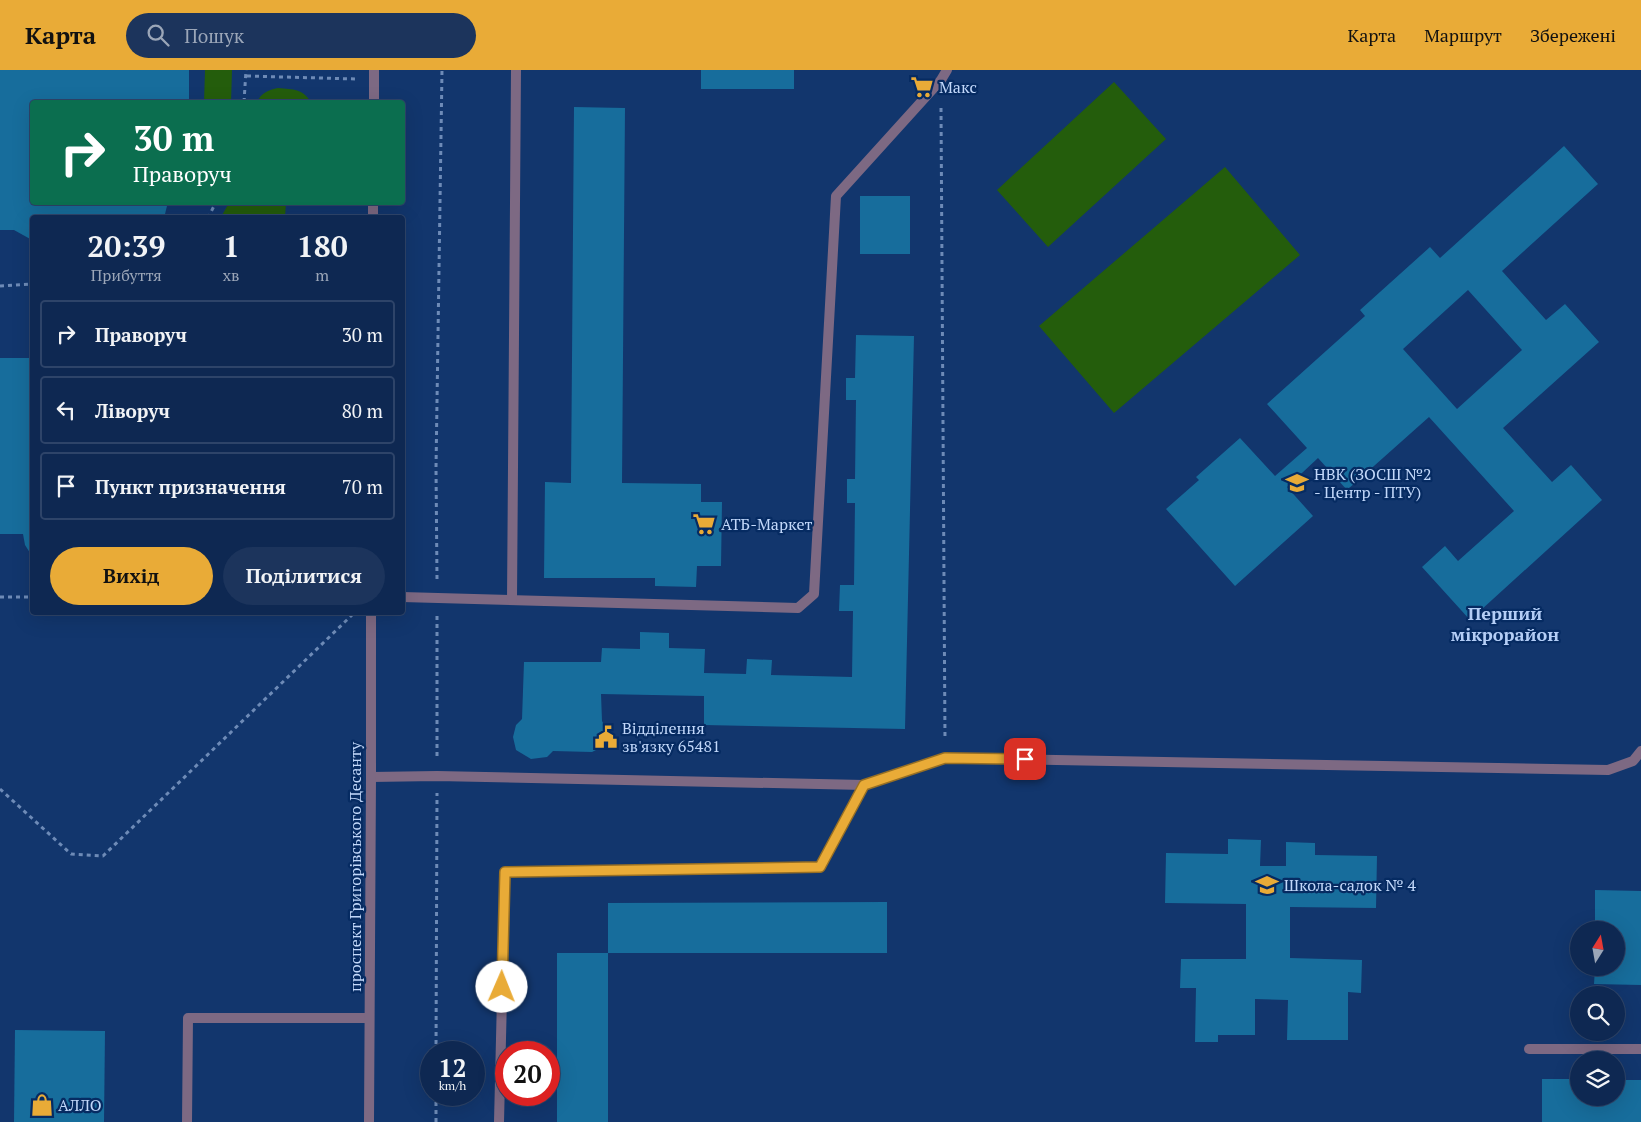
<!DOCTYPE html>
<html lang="uk">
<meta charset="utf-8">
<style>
:root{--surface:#0e2852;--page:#1c345c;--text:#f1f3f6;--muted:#9ba6b8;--line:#2e4469;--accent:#e9ab37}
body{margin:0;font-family:"PT Serif",serif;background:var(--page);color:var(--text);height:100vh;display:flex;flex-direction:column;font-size:19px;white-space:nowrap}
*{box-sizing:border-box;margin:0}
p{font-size:16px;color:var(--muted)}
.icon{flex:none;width:28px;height:28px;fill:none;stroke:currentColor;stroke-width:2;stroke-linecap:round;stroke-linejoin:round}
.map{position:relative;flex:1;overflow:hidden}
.panel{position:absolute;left:30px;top:145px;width:375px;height:400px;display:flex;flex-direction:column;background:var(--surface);border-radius:5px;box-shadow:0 5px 20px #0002,0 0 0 1px var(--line)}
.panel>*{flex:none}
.guide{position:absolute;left:30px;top:30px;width:375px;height:105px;border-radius:5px;box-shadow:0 5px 20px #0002,0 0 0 1px var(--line);background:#0b6e4f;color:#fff;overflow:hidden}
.needle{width:32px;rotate:11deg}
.controls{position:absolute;left:1570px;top:851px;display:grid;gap:10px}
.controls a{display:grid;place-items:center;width:55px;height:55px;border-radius:50%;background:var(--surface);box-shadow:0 5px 20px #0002,0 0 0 1px var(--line);font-size:25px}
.speed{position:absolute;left:420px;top:971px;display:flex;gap:10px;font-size:25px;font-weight:700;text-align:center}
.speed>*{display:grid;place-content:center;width:65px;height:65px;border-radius:50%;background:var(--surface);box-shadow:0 5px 20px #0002,0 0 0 1px var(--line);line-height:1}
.speed small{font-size:12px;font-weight:400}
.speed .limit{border:8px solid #d22;background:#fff;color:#111}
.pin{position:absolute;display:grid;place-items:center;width:42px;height:42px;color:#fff;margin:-21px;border-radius:10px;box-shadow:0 2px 8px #0006}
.me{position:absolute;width:55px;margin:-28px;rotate:1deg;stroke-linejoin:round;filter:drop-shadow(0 0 4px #0008)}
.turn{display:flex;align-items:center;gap:18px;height:105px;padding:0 20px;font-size:22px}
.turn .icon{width:65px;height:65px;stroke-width:2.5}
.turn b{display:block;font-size:35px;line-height:42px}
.eta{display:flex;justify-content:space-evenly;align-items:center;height:85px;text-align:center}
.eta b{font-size:30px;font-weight:600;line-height:35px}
.button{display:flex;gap:10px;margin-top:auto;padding:10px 20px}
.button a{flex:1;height:58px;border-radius:30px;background:var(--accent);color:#111;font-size:20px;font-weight:600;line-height:58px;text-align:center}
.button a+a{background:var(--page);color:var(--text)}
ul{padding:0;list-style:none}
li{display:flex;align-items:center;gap:15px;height:68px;margin:0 10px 8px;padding:0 10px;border:2px solid var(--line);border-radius:5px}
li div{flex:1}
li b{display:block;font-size:19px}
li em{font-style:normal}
header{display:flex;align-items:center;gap:30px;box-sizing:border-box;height:70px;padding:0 25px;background:var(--accent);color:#111}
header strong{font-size:24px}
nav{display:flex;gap:28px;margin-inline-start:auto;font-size:18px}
.search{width:350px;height:45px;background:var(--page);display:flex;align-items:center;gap:12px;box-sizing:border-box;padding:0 18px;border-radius:28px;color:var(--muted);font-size:19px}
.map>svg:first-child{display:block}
.green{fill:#245d0c}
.building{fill:#176d9c;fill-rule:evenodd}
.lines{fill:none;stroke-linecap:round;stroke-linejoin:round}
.path{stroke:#6e8bb7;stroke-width:3;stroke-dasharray:4 4;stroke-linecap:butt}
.service{stroke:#7d6983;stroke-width:10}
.tertiary{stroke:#7d6983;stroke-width:10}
.route-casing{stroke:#976f24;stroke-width:12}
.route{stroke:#e9ab37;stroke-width:9}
.labels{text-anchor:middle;stroke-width:4.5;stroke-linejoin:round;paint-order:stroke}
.poi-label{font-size:16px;fill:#c2d8fa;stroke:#062b62;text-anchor:start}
.street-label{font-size:16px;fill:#c2d8fa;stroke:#062b62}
.neighbourhood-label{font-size:18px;font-weight:bold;fill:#b4cef6;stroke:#062b62}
</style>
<header>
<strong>Карта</strong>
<div class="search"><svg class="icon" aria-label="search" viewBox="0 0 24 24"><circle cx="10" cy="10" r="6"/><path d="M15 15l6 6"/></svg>Пошук</div>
<nav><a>Карта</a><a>Маршрут</a><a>Збережені</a></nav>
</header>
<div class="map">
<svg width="1641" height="1052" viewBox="0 0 1641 1052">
<rect width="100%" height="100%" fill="#12366d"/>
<!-- green -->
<g class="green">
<path d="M205 0H232L231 32H204Z"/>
<path d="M1114 12 1166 69 1048 177 997 120Z"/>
<path d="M278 18C294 20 302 18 311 32H257C261 23 268 20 278 18Z"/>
<path d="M1225 97 1300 185 1114 343 1039 256Z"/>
<path d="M229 133H286L285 147H221Z"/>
</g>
<!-- building -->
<g class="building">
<path d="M0 0H189V32H32V132H168L164 148H32V170L14 160H0Z"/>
<rect x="701" y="0" width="93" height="19"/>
<path d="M574 37 625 38 622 413 701 414V432H722L721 496H697L696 517 655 516V508H544L545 412 571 413Z"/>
<path d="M1564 76 1598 114 1502 201 1546 250 1565 234 1599 272 1503 358 1552 412 1571 395 1602 430 1470 550 1422 497 1445 476 1458 491 1514 441 1429 347 1347 420 1318 388 1287 417 1313 446 1235 516 1166 439 1199 410 1196 407 1240 368 1275 406 1307 378 1267 334 1365 246 1360 240 1430 177 1440 188ZM1468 220 1522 280 1457 339 1403 279Z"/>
<rect x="860" y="126" width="50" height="58"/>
<path d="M856 265 914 266 905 659 704 655V626L601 624 602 651 607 661 606 675 592 682 553 681 547 687 531 689 516 680 513 667 516 655 522 649 524 592H601L602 578 640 579V562L669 563V578L705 579 704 603 746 604 747 589 772 590 771 605 852 607 853 541H839L840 515H854L855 433H847V409H855L856 330H846V308H855Z"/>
<path d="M0 288H32V486L25 475 23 464H0Z"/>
<path d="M1228 769 1261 770 1260 796H1286V772L1315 773V785L1377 786 1376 838 1290 837V888L1362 890 1361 923 1348 922V970H1287L1288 930 1255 929V965H1218V972H1195L1196 918H1180L1181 889H1246V834L1165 833 1166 783 1228 784Z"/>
<path d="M1595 820 1641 821V915L1594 914 1595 898H1616V860H1595Z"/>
<path d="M887 832V883H608V1052H557V883H608V833Z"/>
<path d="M15 960 105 961 104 1052H14Z"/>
<path d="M1542 1009H1579V1028H1616V1010H1641V1052H1542Z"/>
</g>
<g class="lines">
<!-- path -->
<g class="path">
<path d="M247 6 356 9"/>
<path d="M244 32 246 0"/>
<path d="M941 38 945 669"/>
<path d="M208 148 216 132"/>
<path d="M0 216 32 214"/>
<path d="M437 509 436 398 442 0"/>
<path d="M0 527H32"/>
<path d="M437 546V689"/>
<path d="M0 719 71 784 103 786 352 545"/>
<path d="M436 982 437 723"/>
<path d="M436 1052V1025"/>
</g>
<!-- service -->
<g class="service">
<path d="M402 527 798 538 814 524 836 126 941 10 947 0"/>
<path d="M512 530 516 0"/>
<path d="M371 707 437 706 864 715 945 688 1608 700 1633 691 1641 681"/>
<path d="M1529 979H1641"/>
<path d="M187 1052 188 948H369"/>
<path d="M499 1052 505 802 820 797 864 715"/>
</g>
<!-- tertiary -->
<g class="tertiary">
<path d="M374 32V0"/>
<path d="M373 148V132"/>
<path d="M369 1052 371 707V542"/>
</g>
</g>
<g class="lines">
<defs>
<path id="route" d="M502 917 505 802 820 797 864 715 945 688 1025 689"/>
</defs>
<!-- route casing -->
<use href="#route" class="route-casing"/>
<!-- route -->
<use href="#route" class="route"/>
</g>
<!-- icons -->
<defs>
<symbol id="supermarket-bare" viewBox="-9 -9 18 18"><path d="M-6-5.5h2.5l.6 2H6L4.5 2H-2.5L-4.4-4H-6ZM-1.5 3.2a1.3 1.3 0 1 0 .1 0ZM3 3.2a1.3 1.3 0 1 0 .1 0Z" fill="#e9ab37" stroke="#062b62" stroke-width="2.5" paint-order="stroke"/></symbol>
<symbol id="school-bare" viewBox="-9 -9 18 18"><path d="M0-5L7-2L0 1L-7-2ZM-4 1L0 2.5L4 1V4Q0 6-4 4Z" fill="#e9ab37" stroke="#062b62" stroke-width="2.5" paint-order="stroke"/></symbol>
<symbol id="civic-bare" viewBox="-9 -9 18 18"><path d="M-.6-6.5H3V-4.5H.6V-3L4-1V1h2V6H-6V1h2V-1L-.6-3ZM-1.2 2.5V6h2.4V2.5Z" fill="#e9ab37" stroke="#062b62" stroke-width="2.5" paint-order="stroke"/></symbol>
<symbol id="shop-bare" viewBox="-9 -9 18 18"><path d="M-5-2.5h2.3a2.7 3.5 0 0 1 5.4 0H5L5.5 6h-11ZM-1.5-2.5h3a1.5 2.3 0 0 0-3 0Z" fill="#e9ab37" stroke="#062b62" stroke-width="2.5" paint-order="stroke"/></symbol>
</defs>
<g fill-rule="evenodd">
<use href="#supermarket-bare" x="906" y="1" width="32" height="32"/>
<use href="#school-bare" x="1281" y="397" width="32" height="32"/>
<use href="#supermarket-bare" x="688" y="438" width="32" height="32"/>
<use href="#civic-bare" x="590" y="651" width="32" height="32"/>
<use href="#school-bare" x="1251" y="799" width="32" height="32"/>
<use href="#shop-bare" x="26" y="1019" width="32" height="32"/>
</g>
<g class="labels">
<!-- poi labels -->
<g class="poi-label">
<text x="939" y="23">Макс</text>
<text x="1314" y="410">НВК (ЗОСШ №2<tspan x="1314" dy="18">- Центр - ПТУ)</tspan></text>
<text x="721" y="460">АТБ-Маркет</text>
<text x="622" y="664">Відділення<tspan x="622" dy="18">зв'язку 65481</tspan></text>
<text x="1284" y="821">Школа-садок № 4</text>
<text x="58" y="1041">АЛЛО</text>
</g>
<!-- street labels -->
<g class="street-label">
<text transform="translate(355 797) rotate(-90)" y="6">проспект Григорівського Десанту</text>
</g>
<!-- neighbourhood labels -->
<g class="neighbourhood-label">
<text x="1505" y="550">Перший<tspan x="1505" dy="21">мікрорайон</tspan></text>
</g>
</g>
</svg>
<div class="controls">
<a><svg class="needle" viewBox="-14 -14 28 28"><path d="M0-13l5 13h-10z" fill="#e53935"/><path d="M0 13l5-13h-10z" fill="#9ba6b8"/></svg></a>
<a><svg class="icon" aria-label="search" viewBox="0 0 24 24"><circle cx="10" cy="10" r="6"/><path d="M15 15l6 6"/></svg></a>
<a><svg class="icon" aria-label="layers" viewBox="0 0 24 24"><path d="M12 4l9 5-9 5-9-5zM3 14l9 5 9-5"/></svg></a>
</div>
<div class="speed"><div>12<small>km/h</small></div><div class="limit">20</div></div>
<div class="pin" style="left:1025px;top:689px;background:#d93025"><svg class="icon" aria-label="arrive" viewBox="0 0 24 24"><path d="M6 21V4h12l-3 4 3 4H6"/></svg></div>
<svg class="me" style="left:502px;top:917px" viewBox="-20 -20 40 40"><circle r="19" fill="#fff"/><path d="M0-13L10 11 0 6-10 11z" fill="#e9ab37"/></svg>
<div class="guide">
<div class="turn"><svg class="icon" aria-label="right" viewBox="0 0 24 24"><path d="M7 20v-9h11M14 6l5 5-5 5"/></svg><div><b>30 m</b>Праворуч</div></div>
</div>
<section class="panel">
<div class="eta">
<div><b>20:39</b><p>Прибуття</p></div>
<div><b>1</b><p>хв</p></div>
<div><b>180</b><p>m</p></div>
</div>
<ul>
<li><svg class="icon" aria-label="right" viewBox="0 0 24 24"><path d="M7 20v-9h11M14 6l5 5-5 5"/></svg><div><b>Праворуч</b></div><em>30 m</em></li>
<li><svg class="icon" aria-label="left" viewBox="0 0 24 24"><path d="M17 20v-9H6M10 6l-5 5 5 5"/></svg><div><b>Ліворуч</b></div><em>80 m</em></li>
<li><svg class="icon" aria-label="arrive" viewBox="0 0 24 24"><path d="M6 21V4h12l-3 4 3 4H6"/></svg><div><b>Пункт призначення</b></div><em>70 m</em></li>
</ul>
<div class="button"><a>Вихід</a><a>Поділитися</a></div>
</section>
</div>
